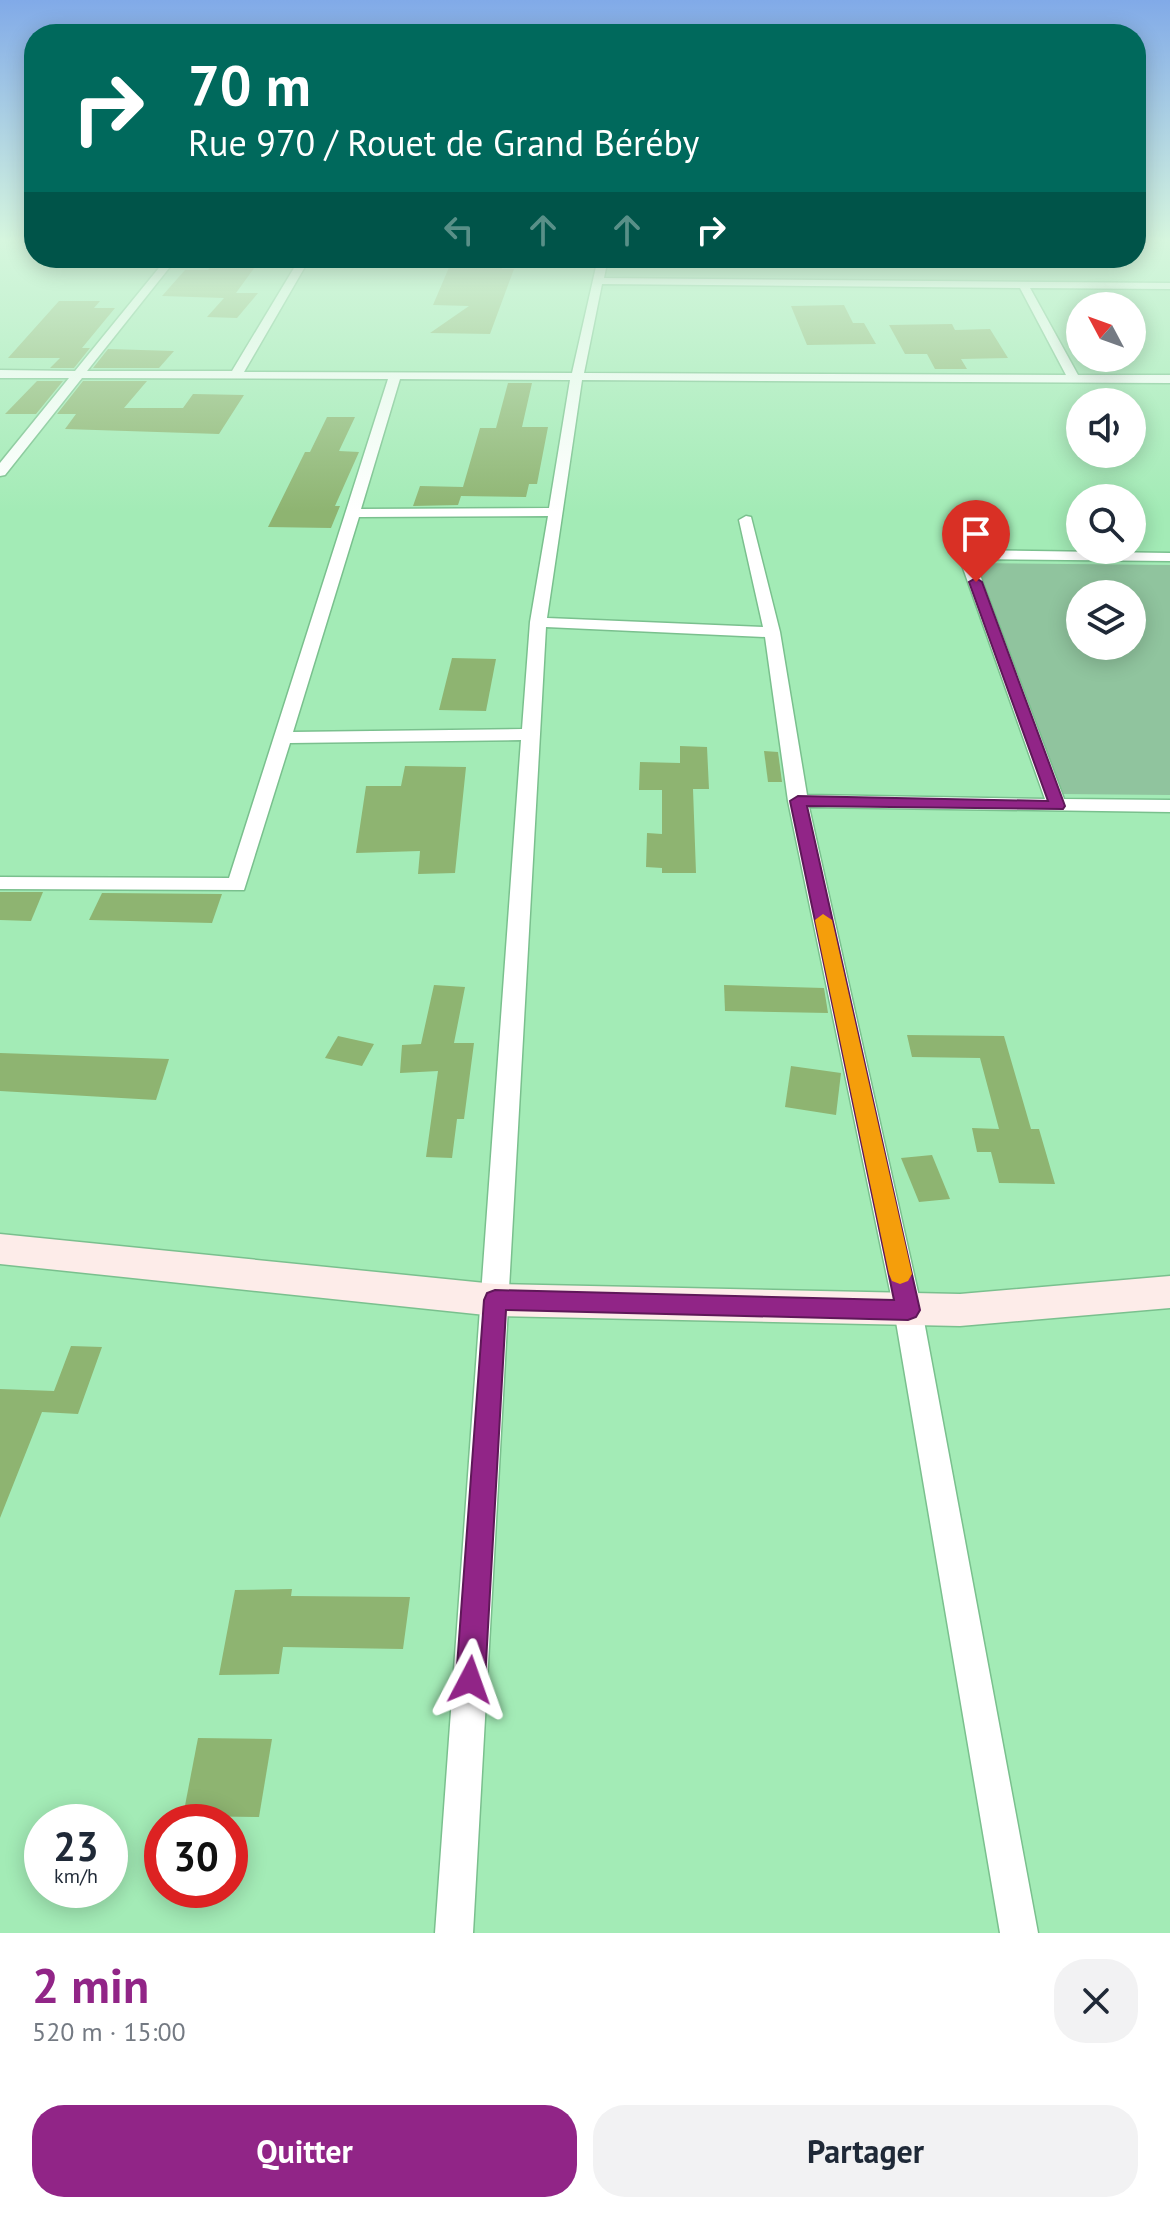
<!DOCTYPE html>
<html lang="fr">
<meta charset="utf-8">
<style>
:root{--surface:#fff;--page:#f2f2f3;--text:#1f2937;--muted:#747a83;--accent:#912587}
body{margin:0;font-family:"PT Sans",sans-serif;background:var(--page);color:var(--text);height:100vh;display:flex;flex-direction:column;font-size:30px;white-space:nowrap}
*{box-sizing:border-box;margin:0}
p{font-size:26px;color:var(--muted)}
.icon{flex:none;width:44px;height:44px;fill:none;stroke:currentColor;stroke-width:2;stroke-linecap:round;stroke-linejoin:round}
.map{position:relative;height:1933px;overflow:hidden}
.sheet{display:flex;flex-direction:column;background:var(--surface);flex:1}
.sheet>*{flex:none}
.guide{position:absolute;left:24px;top:24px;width:1122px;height:244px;border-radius:32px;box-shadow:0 4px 20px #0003;background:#00695c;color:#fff;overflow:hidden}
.needle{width:52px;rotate:311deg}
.controls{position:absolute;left:1066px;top:292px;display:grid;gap:16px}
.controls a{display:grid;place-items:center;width:80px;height:80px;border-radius:50%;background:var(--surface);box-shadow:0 4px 20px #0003;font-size:40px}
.speed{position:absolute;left:24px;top:1804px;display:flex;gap:16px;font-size:40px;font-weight:700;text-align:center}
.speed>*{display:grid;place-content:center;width:104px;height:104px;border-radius:50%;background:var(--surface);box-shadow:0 4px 20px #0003;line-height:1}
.speed small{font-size:20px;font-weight:400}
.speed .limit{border:12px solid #d22;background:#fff;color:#111}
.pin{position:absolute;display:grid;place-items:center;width:68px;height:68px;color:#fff;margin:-82px -34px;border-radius:50% 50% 50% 0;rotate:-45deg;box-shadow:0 0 8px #0007}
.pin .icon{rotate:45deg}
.me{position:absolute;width:88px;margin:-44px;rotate:4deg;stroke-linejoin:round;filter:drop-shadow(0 0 6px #0008)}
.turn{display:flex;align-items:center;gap:28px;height:168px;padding:0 32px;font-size:36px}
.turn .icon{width:104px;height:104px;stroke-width:2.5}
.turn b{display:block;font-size:56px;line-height:68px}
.lanes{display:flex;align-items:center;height:76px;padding:0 32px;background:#0003;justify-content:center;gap:40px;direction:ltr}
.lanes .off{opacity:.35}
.round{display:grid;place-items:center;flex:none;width:84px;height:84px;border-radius:32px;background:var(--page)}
.summary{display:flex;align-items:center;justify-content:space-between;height:136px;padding:0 32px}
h1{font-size:48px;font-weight:800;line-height:60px;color:var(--accent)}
.cta{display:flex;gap:16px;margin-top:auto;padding:16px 32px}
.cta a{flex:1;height:92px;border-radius:32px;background:var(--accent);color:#fff;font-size:32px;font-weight:800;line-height:92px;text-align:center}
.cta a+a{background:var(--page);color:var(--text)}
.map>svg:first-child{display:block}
.green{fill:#90c49e;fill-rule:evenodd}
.building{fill:#8eb471}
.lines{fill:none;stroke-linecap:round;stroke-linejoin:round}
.street-casing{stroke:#7ac08e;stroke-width:3}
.secondary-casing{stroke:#7ac08e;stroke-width:3}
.street{fill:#fff;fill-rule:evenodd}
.secondary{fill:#fdece9;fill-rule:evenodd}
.route{fill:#912587;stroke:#5e1858;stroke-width:2}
.slow{fill:#f59e0b}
</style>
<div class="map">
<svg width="1170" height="1933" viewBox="0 0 1170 1933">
<rect width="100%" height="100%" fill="#a3ebb6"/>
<!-- green -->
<path class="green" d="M973 563 1170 565V795L1059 794ZM1080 594H1132V646H1080Z"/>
<!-- building -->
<g class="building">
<path d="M453 258H506L502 269H514L490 334 430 333 469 306 433 305Z"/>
<path d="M213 264H257L236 293H258L237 318 207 317 224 298 162 296 185 270H208Z"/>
<path d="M59 301H100L94 308H115L82 348H90L74 368H50L60 358H8Z"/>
<path d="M844 305 853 323H864L876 344 807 345 791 306Z"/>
<path d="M952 324 955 330 990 329 1008 358 961 359 967 369H935L927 354H905L889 325Z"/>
<path d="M108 349 174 351 159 368H93Z"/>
<path d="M37 381H63L36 414H5Z"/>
<path d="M83 381H147L124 408H183L193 394 244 395 219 434 65 429 76 414H57Z"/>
<path d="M508 383H532L522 427H548L537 484H529L526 497 461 496 458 505 413 506 420 486 463 487 480 428H496Z"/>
<path d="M327 417H355L339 451 359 452 335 506H340L331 528 268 527 305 452H310Z"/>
<path d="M452 658 496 659 486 711 439 710Z"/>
<path d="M680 746 707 747 709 789H693L696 873H662V868L646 867 647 833 662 834V790H639L640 762 680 763Z"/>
<path d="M764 751 778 752 782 782H768Z"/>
<path d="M405 766 466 767 455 873 418 874 420 851 356 853 366 786H401Z"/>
<path d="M0 892H43L31 921 0 920Z"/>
<path d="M102 893 222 894 212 923 89 920Z"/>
<path d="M434 985 465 987 454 1043H474L464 1119H457L452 1158 426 1157 438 1071 400 1073 402 1045 421 1044Z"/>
<path d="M724 985 824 988 828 1013 725 1011Z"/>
<path d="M907 1035 1004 1036 1031 1129H1039L1055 1184 999 1183 991 1152H977L972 1128 999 1129 980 1058 912 1057Z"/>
<path d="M338 1036 374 1044 362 1066 325 1058Z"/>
<path d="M0 1053 169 1059 156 1100 0 1091Z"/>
<path d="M791 1066 841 1073 836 1115 785 1107Z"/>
<path d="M932 1155 950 1199 919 1202 901 1158Z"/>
<path d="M71 1346 102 1347 78 1414 42 1412 0 1518V1389L54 1391Z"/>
<path d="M292 1589 291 1596 410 1597 403 1649 283 1647 279 1674 219 1675 235 1590Z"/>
<path d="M198 1738 272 1739 259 1817 183 1816Z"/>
</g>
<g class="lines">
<defs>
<path id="street" d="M167 258H177L87 371H232L300 258H310L244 372 572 373 598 258H608L604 278 1170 283V289L1030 288 1078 375H1170V383L582 380 547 618 763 627 739 520 746 516 751 517 780 632 807 795 1045 799 958 554 965 550 1170 553V561L974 559 1064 799 1170 800V812L809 807 922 1310 1038 1933H1000L894 1310 788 801 765 637 546 627 473 1933H435L521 740 290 743 244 890 0 889V877L229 878 388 379 82 378 5 475 0 476V463L69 378H0V370L75 371ZM602 284 1020 288 1066 375 584 373ZM400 379 570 380 549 508 361 509ZM548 516 530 622 522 729 293 732 359 517Z"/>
<path id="secondary" d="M0 1234 495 1284 960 1294 1170 1276V1308L960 1326 495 1316 0 1264Z"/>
</defs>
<!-- street casing -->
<use href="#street" class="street-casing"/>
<!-- secondary casing -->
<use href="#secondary" class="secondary-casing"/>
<!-- street -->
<use href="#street" class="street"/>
<!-- secondary -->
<use href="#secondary" class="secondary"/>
</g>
<!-- sky -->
<linearGradient id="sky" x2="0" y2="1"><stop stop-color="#81aae8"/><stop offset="0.47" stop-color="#d6f6de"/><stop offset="1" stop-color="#d6f6de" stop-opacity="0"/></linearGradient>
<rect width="1170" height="512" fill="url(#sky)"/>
<!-- route -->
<path class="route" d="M976 578 982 582 1065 806 1063 809 807 806 920 1310 916 1317 908 1320 506 1310 485 1680 480 1690 470 1694 460 1690 456 1680 484 1300 487 1293 495 1290 894 1300 790 801 798 796 1048 801 969 582Z"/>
<!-- slow -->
<path class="slow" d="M823 914 832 920 912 1274 908 1281 900 1284 892 1281 889 1274 815 920Z"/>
</svg>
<div class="controls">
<a><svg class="needle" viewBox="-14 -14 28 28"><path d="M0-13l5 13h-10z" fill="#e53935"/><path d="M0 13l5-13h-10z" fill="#747a83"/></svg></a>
<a><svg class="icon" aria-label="sound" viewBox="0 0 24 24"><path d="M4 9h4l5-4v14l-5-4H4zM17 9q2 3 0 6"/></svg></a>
<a><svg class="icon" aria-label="search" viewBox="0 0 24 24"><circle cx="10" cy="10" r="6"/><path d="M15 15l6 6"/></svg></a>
<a><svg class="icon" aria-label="layers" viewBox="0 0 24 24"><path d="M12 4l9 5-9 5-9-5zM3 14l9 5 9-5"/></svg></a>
</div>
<div class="speed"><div>23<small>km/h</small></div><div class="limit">30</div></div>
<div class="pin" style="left:976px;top:582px;background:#d93025"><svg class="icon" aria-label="arrive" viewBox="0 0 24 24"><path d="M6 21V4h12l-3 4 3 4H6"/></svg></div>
<svg class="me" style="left:470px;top:1680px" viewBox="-20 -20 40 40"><path d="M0-17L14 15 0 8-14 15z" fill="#912587" stroke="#fff" stroke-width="4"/></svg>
<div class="guide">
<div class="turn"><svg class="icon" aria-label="right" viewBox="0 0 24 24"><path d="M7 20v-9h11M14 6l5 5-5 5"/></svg><div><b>70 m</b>Rue 970 / Rouet de Grand Béréby</div></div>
<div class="lanes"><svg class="icon off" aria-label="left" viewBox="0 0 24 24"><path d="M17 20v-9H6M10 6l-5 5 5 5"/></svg><svg class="icon off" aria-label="ahead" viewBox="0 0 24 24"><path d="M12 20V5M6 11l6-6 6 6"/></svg><svg class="icon off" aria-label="ahead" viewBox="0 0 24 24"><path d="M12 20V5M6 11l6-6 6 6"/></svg><svg class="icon" aria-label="right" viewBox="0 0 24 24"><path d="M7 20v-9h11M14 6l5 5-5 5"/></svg></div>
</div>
</div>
<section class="sheet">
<div class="summary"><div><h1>2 min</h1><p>520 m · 15:00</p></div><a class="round"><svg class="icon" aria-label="close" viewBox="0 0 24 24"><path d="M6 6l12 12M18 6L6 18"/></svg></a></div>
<div class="cta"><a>Quitter</a><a>Partager</a></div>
</section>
